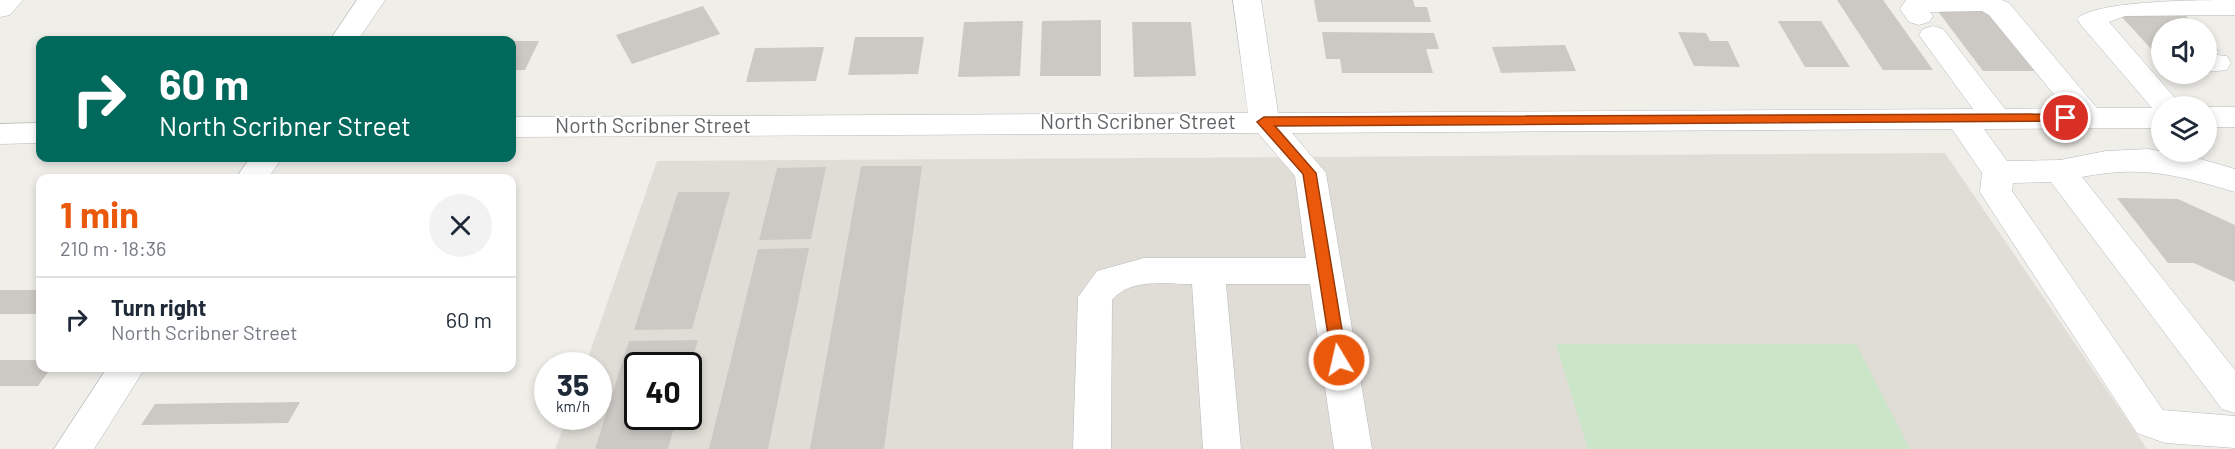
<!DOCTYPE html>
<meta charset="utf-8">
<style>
:root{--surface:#fff;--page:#f2f2f3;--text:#1f2937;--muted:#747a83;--line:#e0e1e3;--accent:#ea580c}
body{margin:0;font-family:Barlow,sans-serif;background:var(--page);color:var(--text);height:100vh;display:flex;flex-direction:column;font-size:22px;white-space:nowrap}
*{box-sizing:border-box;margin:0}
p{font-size:20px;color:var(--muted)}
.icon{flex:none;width:33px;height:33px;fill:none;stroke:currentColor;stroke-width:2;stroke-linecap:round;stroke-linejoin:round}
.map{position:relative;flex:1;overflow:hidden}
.details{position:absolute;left:36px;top:174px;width:480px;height:198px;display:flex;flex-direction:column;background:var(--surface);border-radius:12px;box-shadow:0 3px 9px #0003}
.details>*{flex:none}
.guide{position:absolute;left:36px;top:36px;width:480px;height:126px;border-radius:12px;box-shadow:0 3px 9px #0003;background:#00695c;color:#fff;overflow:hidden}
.buttons{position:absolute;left:2151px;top:18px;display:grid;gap:12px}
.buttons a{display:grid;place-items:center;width:66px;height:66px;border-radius:50%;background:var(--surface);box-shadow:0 3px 9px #0003;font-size:30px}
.speed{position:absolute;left:534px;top:352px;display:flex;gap:12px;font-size:30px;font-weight:700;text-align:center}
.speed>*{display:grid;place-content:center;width:78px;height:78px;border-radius:50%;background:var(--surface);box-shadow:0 3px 9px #0003;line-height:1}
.speed small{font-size:15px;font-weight:400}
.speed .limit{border:3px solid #111;border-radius:9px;background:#fff;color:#111}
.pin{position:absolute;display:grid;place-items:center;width:51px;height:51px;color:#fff;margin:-26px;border:3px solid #fff;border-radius:50%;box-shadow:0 2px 6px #0007}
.me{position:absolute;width:66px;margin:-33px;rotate:351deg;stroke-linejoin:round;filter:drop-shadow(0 0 4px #0008)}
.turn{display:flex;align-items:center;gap:21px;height:126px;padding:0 24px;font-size:27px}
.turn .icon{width:78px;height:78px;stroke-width:2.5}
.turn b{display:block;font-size:42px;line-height:51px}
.round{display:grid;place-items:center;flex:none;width:63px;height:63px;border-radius:32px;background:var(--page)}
.head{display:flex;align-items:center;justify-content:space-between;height:102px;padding:0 24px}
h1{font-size:36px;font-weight:700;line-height:45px;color:var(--accent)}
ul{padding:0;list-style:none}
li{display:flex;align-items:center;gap:18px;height:84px;padding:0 24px;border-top:2px solid var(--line)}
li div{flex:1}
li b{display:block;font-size:22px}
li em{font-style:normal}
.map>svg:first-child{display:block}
.education{fill:#e0ddd7;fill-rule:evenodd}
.green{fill:#cae5c8}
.building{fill:#ccc9c5}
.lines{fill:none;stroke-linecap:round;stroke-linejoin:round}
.minor-casing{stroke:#b5b8bb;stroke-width:1}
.minor{fill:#fff;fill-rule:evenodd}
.route{fill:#ea580c;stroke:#983908;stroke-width:1.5}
.labels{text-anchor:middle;stroke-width:4.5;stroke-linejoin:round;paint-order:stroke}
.street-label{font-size:21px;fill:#606467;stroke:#fff}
</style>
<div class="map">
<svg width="2235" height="449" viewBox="0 0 2235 449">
<rect width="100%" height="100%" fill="#f0eee9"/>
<!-- education -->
<path class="education" d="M1945 153 2147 449H555L567 417H598V366H585L657 161ZM638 366H688V417H638Z"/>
<!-- green -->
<path class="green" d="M1556 344H1856L1910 449H1588Z"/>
<!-- building -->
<g class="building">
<path d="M1314 0H1413L1415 7H1427L1431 22H1318Z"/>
<path d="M1837 0H1883L1933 70H1883Z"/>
<path d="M703 6 720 34 632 64 616 35Z"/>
<path d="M1937 10H1988L2037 71H1983Z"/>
<path d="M2120 15H2185L2198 28H2162V51H2153Z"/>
<path d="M1101 20V76H1040L1042 21Z"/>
<path d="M1023 21 1020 76 958 77 964 22Z"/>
<path d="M1778 21H1821L1850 67H1805Z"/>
<path d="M1132 22H1191L1196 76 1134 77Z"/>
<path d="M1322 32 1434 33 1439 49H1426L1433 73H1342L1340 59H1326Z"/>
<path d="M1678 32 1706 33 1710 41H1728L1740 67 1694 66Z"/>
<path d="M855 37H924L918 74 848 75Z"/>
<path d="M2206 37 2219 51H2206Z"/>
<path d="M512 41H539L525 70H512Z"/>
<path d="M1565 45 1576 71 1501 73 1492 47Z"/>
<path d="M824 47 816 81 746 82 755 48Z"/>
<path d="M861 166H922L884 449H810Z"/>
<path d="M826 167 811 239 759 240 777 168Z"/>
<path d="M678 192H730L692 329 634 330Z"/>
<path d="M2117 198 2178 199 2235 225V282L2194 263H2168Z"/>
<path d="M809 248 768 449H709L758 249Z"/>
<rect x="0" y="290" width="40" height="24"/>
<path d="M698 340 689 371 688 366H638V417H677L668 449H595L629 341Z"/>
<path d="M0 360H40V368H51L38 386H0Z"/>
<path d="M300 402 288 423 141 425 155 404Z"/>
</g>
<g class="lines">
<defs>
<g id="minor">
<path d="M0 0H23L10 15 0 17Z"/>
<path d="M357 0H385L358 40H330Z"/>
<path d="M1233 0H1261L1278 113 1973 109 1919 35 1923 29 1933 26 1943 29 2005 109 2065 108 1989 15 1982 11 1930 12 1933 16 1929 22 1919 25 1909 22 1900 9 1906 0H2002L2009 3 2097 108H2152L2081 25 2077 19C2095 0 2202 0 2235 0V15L2125 16 2109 22 2182 106H2162V128L1984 129 2007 161 2060 160 2106 151 2148 149 2190 156 2235 169V192C2177 175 2143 165 2082 177L2235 370V413L2222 409 2051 182 2013 183 2012 191 2163 410 2235 416V448L2165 443 2137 433 1985 200 1980 192 1982 173 1952 129 1292 133 1326 173 1372 449H1334L1310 284H1226L1241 449H1203L1192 284C1165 284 1130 278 1112 300L1111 449H1073L1078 297 1097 271 1144 258H1306L1295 176 1258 133 512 137V117L1248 113Z"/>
<path d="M2206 54 2227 56 2231 63 2227 70 2206 72Z"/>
<rect x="2206" y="107" width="29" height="20"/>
<path d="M40 123V143L0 144V124Z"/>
<path d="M250 158H282L268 178H236Z"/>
<path d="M107 368H145L94 449H54Z"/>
</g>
</defs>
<!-- minor casing -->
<use href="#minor" class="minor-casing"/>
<!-- minor -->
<use href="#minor" class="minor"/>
</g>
<!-- route -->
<path class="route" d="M2066 114 2072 118 2070 121 1275 126 1316 173 1347 360 1339 366 1332 360 1303 174 1257 122 1264 117Z"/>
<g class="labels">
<!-- street labels -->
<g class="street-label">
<text x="1138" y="129">North Scribner Street</text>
<text x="653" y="133">North Scribner Street</text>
</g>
</g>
</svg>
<div class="buttons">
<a><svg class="icon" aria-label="sound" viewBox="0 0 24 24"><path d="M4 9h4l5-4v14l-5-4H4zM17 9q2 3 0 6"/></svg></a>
<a><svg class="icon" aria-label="layers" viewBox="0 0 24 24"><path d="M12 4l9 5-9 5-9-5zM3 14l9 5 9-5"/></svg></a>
</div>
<div class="speed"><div>35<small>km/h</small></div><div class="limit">40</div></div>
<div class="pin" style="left:2066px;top:118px;background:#d93025"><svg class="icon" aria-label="arrive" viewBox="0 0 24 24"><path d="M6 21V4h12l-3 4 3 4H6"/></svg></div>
<svg class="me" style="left:1339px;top:360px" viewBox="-20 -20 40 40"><circle r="17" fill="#ea580c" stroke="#fff" stroke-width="3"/><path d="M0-11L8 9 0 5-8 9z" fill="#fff"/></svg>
<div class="guide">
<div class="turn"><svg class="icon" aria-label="right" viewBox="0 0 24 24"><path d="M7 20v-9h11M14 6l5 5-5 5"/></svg><div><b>60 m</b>North Scribner Street</div></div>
</div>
<section class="details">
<div class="head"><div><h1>1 min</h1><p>210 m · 18:36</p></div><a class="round"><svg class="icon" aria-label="close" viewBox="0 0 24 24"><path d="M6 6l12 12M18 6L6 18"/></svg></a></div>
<ul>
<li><svg class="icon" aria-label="right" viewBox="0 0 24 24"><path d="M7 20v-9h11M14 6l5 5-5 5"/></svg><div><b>Turn right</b><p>North Scribner Street</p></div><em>60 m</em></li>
</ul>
</section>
</div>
